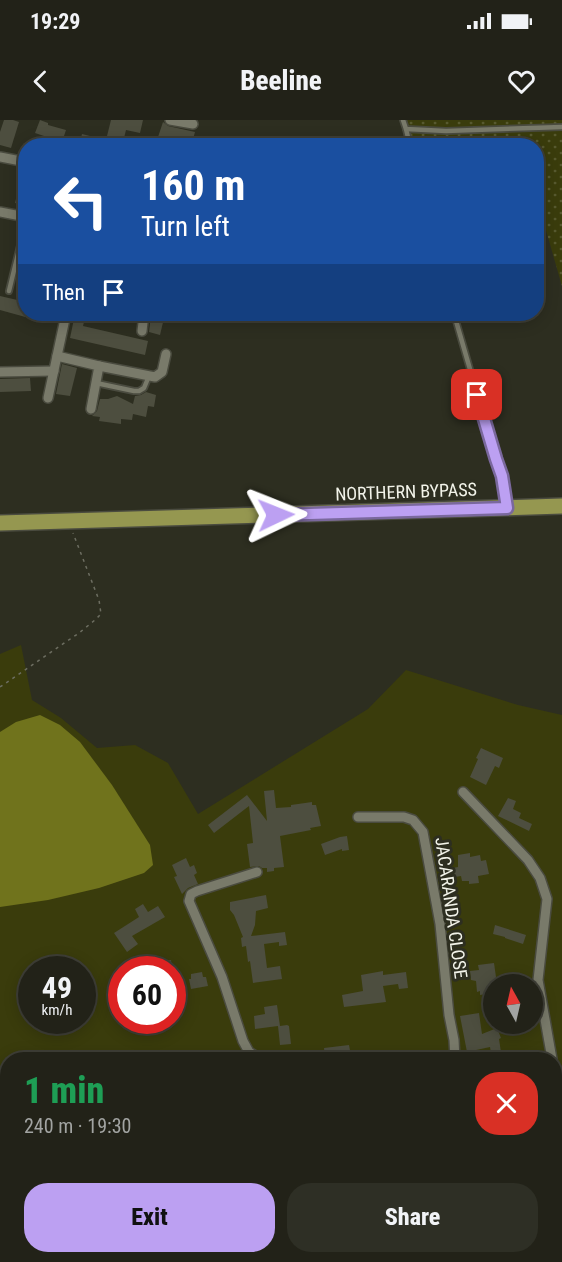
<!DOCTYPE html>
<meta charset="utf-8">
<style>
:root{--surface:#222218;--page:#2e2f25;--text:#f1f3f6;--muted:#a2a4a2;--line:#3f3f37;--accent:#bca0f2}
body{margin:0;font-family:"Roboto Condensed",sans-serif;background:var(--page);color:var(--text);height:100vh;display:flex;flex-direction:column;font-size:22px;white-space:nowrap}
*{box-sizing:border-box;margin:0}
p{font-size:20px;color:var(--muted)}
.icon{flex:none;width:33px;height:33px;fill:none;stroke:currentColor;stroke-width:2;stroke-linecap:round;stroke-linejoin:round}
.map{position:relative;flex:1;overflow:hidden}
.sheet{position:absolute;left:0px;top:932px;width:562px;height:212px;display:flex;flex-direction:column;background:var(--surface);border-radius:24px 24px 0 0;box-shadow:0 3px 15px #0003,0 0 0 2px var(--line)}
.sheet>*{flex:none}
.hud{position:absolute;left:18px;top:18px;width:526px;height:183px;border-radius:24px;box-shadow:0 3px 15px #0003,0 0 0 2px var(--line);background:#1a4fa0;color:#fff;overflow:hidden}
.needle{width:39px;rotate:352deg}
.controls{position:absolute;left:483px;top:854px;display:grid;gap:12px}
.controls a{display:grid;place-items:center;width:60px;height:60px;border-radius:50%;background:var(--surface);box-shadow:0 3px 15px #0003,0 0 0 2px var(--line);font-size:30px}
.speed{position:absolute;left:18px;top:836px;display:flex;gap:12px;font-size:30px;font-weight:700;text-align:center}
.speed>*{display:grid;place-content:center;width:78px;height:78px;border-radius:50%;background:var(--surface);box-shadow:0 3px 15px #0003,0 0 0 2px var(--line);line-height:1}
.speed small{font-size:15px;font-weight:400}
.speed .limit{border:9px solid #d22;background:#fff;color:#111}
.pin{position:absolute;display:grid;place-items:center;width:51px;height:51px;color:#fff;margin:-26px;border-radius:12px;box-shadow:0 3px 9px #0006}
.me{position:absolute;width:66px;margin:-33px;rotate:88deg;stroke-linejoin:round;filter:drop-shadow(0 0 4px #0008)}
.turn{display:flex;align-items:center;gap:21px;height:126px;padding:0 24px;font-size:27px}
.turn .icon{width:78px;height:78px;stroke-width:2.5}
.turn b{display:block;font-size:42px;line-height:51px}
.then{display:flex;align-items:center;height:57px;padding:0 24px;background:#0003;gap:12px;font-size:22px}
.round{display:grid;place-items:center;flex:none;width:63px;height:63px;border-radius:24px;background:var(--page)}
.headline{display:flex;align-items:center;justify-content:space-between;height:102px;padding:0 24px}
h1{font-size:36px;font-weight:800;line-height:45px;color:#1e9e55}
.button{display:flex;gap:12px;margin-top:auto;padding:12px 24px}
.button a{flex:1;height:69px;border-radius:24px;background:var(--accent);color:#111;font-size:24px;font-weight:800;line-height:69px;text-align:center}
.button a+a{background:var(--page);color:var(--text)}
.status{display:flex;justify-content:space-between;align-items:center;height:42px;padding:0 30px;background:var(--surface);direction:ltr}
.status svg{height:16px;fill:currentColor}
header{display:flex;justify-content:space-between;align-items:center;height:78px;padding:0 24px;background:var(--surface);font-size:27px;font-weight:800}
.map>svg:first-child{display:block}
.grass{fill:url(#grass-dots)}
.garden{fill:#3a3c0c;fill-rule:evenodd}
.water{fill:#70731c}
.building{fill:#4d4e3f}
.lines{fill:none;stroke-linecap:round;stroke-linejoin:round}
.service-casing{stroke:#4a4b3f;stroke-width:8}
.minor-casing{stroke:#4a4b3f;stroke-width:12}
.primary-casing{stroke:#4a4b3f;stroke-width:18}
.path{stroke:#6d6e61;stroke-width:1.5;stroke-dasharray:3 4.5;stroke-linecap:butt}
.service{stroke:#797a6a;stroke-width:4.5}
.minor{stroke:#797a6a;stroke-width:9}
.primary{stroke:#959750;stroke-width:15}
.route-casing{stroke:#7a689d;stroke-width:15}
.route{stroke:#bca0f2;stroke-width:10}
.labels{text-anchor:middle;stroke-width:6;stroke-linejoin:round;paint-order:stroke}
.street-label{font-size:18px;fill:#f2f3e9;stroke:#2d2e20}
</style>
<div class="status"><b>19:29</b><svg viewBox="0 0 49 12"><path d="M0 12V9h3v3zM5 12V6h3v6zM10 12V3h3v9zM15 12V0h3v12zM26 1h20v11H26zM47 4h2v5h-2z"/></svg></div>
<header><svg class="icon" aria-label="back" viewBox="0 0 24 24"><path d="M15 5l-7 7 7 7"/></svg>Beeline<svg class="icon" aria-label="heart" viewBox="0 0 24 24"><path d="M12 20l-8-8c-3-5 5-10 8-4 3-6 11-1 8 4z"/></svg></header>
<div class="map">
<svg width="562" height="1142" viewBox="0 0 562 1142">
<defs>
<pattern id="grass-dots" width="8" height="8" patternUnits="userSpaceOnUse" patternTransform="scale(1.5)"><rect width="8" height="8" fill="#3a3c0c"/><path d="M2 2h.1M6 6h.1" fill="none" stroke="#57592f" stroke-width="1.8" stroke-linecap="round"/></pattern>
</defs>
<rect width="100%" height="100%" fill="#2d2e20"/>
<!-- grass -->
<path class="grass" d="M400 0H562V166L537 79V26L408 25Z"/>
<!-- garden -->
<path class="garden" d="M21 525 32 580 61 598 97 628 135 625 168 643 198 694 368 589 406 550 518 585 562 595V1142H0V534ZM32 849H82V900H32ZM122 849H172V900H122ZM494 864H532V903H494ZM8 939H555V1136H8Z"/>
<!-- water -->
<path class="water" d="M40 595 60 605 80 622 112 665 150 725 153 745 144 753 99 768 48 780 0 787V612L16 602Z"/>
<!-- building -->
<g class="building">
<path d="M4 0H13L19 2 11 28 0 25V12Z"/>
<path d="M40 0 48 3V5L66 10 62 22 35 13Z"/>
<path d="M111 0H143L140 13 126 10 122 26H79L82 14 106 20Z"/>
<path d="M163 2 168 6 195 12 191 26 183 23 182 26H155Z"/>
<path d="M23 51H26V85L15 83Z"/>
<path d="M0 176 26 182V194H49L47 203 0 190Z"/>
<path d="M75 194H86L83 206 148 221 145 235 70 218Z"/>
<path d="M151 194H165L160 215 149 212Z"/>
<path d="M62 244 77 248 70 276 56 274Z"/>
<path d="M30 258 31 271 0 272V259Z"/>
<path d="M146 272 156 275 154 287 148 286 146 297 133 294 132 300 121 299V304L99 301 100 297 92 296 97 291 100 279H108L117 276 133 284 135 276 141 275Z"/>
<path d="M481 628 503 638 499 648 495 646 486 665 470 657 478 639 476 638Z"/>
<path d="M274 670 276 688 291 687V685L312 682V685H316L321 706 310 708 311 710 280 716 284 747 274 748V751L267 752V748H262L259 746 250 747 247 724 253 723 249 686 214 713 208 705 247 675 267 701 264 671Z"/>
<path d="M508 678 516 681 513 689 521 693 519 698 532 704 529 711 498 696Z"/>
<path d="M347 716 349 730 342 731V729L325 735 321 724 340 717Z"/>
<path d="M470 733V737L480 735 481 741 486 740 489 754 478 756 479 763 469 764V761H462L461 756 455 757 453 748 458 747V735Z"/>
<path d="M186 738 190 747 194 745 197 753 194 755 198 764 188 768 182 774 174 757 177 756 172 745Z"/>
<path d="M266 775 268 788 256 791 255 805 251 816 285 812 287 825 279 826V822L264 824 267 848 280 846 282 859 253 863 250 841 248 842 246 826 242 827 241 818 243 817 234 795 230 790V782Z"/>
<path d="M143 784 148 792 158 786 165 797 132 816 138 824 127 832 114 813 139 797 135 789Z"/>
<path d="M495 805 526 815 523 824 505 818V817L493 814Z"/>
<path d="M171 840 172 849H140V845Z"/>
<path d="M494 843 497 864H494V873L480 875V871L477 872 476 861 471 860 470 851 479 850 478 845Z"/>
<path d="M383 851V855L406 852 408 868 399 869 398 864 383 866 386 882 344 887 342 875 363 871 361 855Z"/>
<path d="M202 852 203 857H206L208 866 191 869 189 859H191V854Z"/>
<path d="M277 885 280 906 287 905 289 906 291 924 280 925 278 906 255 909 254 896 265 894 264 887Z"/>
<path d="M479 893 482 914 497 908 501 918 499 919 502 939H492L490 927 467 932 460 896Z"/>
<path d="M349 925 351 936 325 939 324 928Z"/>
</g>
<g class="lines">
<defs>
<g id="service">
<path d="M403 0 406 9 446 11 562 7"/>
<path d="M406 9 410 26"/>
<path d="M9 171 26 101"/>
<path d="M454 194 496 339 502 356 507 385"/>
<path d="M96 263 134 271H139L144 268 149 256"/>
<path d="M226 1136 237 1142"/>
<path d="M285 1142 298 1136"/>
</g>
<g id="minor">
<path d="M170 0 193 4"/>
<path d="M0 37 26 42"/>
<path d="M0 92 26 97"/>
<path d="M142 211 144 194"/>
<path d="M57 236 99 246 91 289"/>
<path d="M99 246 155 257 162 252 166 234"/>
<path d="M0 252 54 251"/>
<path d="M48 278 66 194"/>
<path d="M463 672 528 740 540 758 547 779 538 860 552 939"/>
<path d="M358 697H404L413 700 423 712 440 804 449 895 454 920 455 939"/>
<path d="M257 752 197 771 191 774 189 781 222 857 243 921 249 932 260 939"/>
<path d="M555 953 562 983"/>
<path d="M485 1136 486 1142"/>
</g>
<path id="primary" d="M0 403 562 386"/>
</defs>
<!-- service casing -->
<use href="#service" class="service-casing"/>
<!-- minor casing -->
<use href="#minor" class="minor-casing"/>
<!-- primary casing -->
<use href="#primary" class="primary-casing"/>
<!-- path -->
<path class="path" d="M0 567 79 513 95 500 101 494 99 480 73 413"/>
<!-- service -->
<use href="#service" class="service"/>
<!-- minor -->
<use href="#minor" class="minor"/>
<!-- primary -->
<use href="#primary" class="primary"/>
</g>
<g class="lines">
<defs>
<path id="route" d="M276 395 507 388 502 356 496 339 477 275"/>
</defs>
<!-- route casing -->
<use href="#route" class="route-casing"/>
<!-- route -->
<use href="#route" class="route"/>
</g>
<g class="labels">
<!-- street labels -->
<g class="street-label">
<text transform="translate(406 372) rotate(-2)" y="6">NORTHERN BYPASS</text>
<text transform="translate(451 788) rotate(82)" y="6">JACARANDA CLOSE</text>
</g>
</g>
</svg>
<div class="controls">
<a><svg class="needle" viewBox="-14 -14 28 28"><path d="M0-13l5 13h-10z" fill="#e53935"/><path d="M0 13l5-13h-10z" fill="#a2a4a2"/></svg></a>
</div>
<div class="speed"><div>49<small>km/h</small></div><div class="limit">60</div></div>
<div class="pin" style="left:477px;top:275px;background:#d93025"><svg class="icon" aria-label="arrive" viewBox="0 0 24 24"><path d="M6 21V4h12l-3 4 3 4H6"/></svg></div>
<svg class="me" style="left:276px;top:395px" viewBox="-20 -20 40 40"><path d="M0-17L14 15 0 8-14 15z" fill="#bca0f2" stroke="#fff" stroke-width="4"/></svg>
<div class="hud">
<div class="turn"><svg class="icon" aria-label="left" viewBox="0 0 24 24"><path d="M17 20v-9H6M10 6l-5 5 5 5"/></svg><div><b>160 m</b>Turn left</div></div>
<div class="then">Then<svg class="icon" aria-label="arrive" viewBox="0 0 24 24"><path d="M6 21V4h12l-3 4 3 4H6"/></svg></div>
</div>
<section class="sheet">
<div class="headline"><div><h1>1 min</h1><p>240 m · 19:30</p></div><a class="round" style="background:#d93025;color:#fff"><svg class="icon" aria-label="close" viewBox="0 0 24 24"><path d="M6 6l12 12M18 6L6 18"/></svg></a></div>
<div class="button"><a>Exit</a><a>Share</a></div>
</section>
</div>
